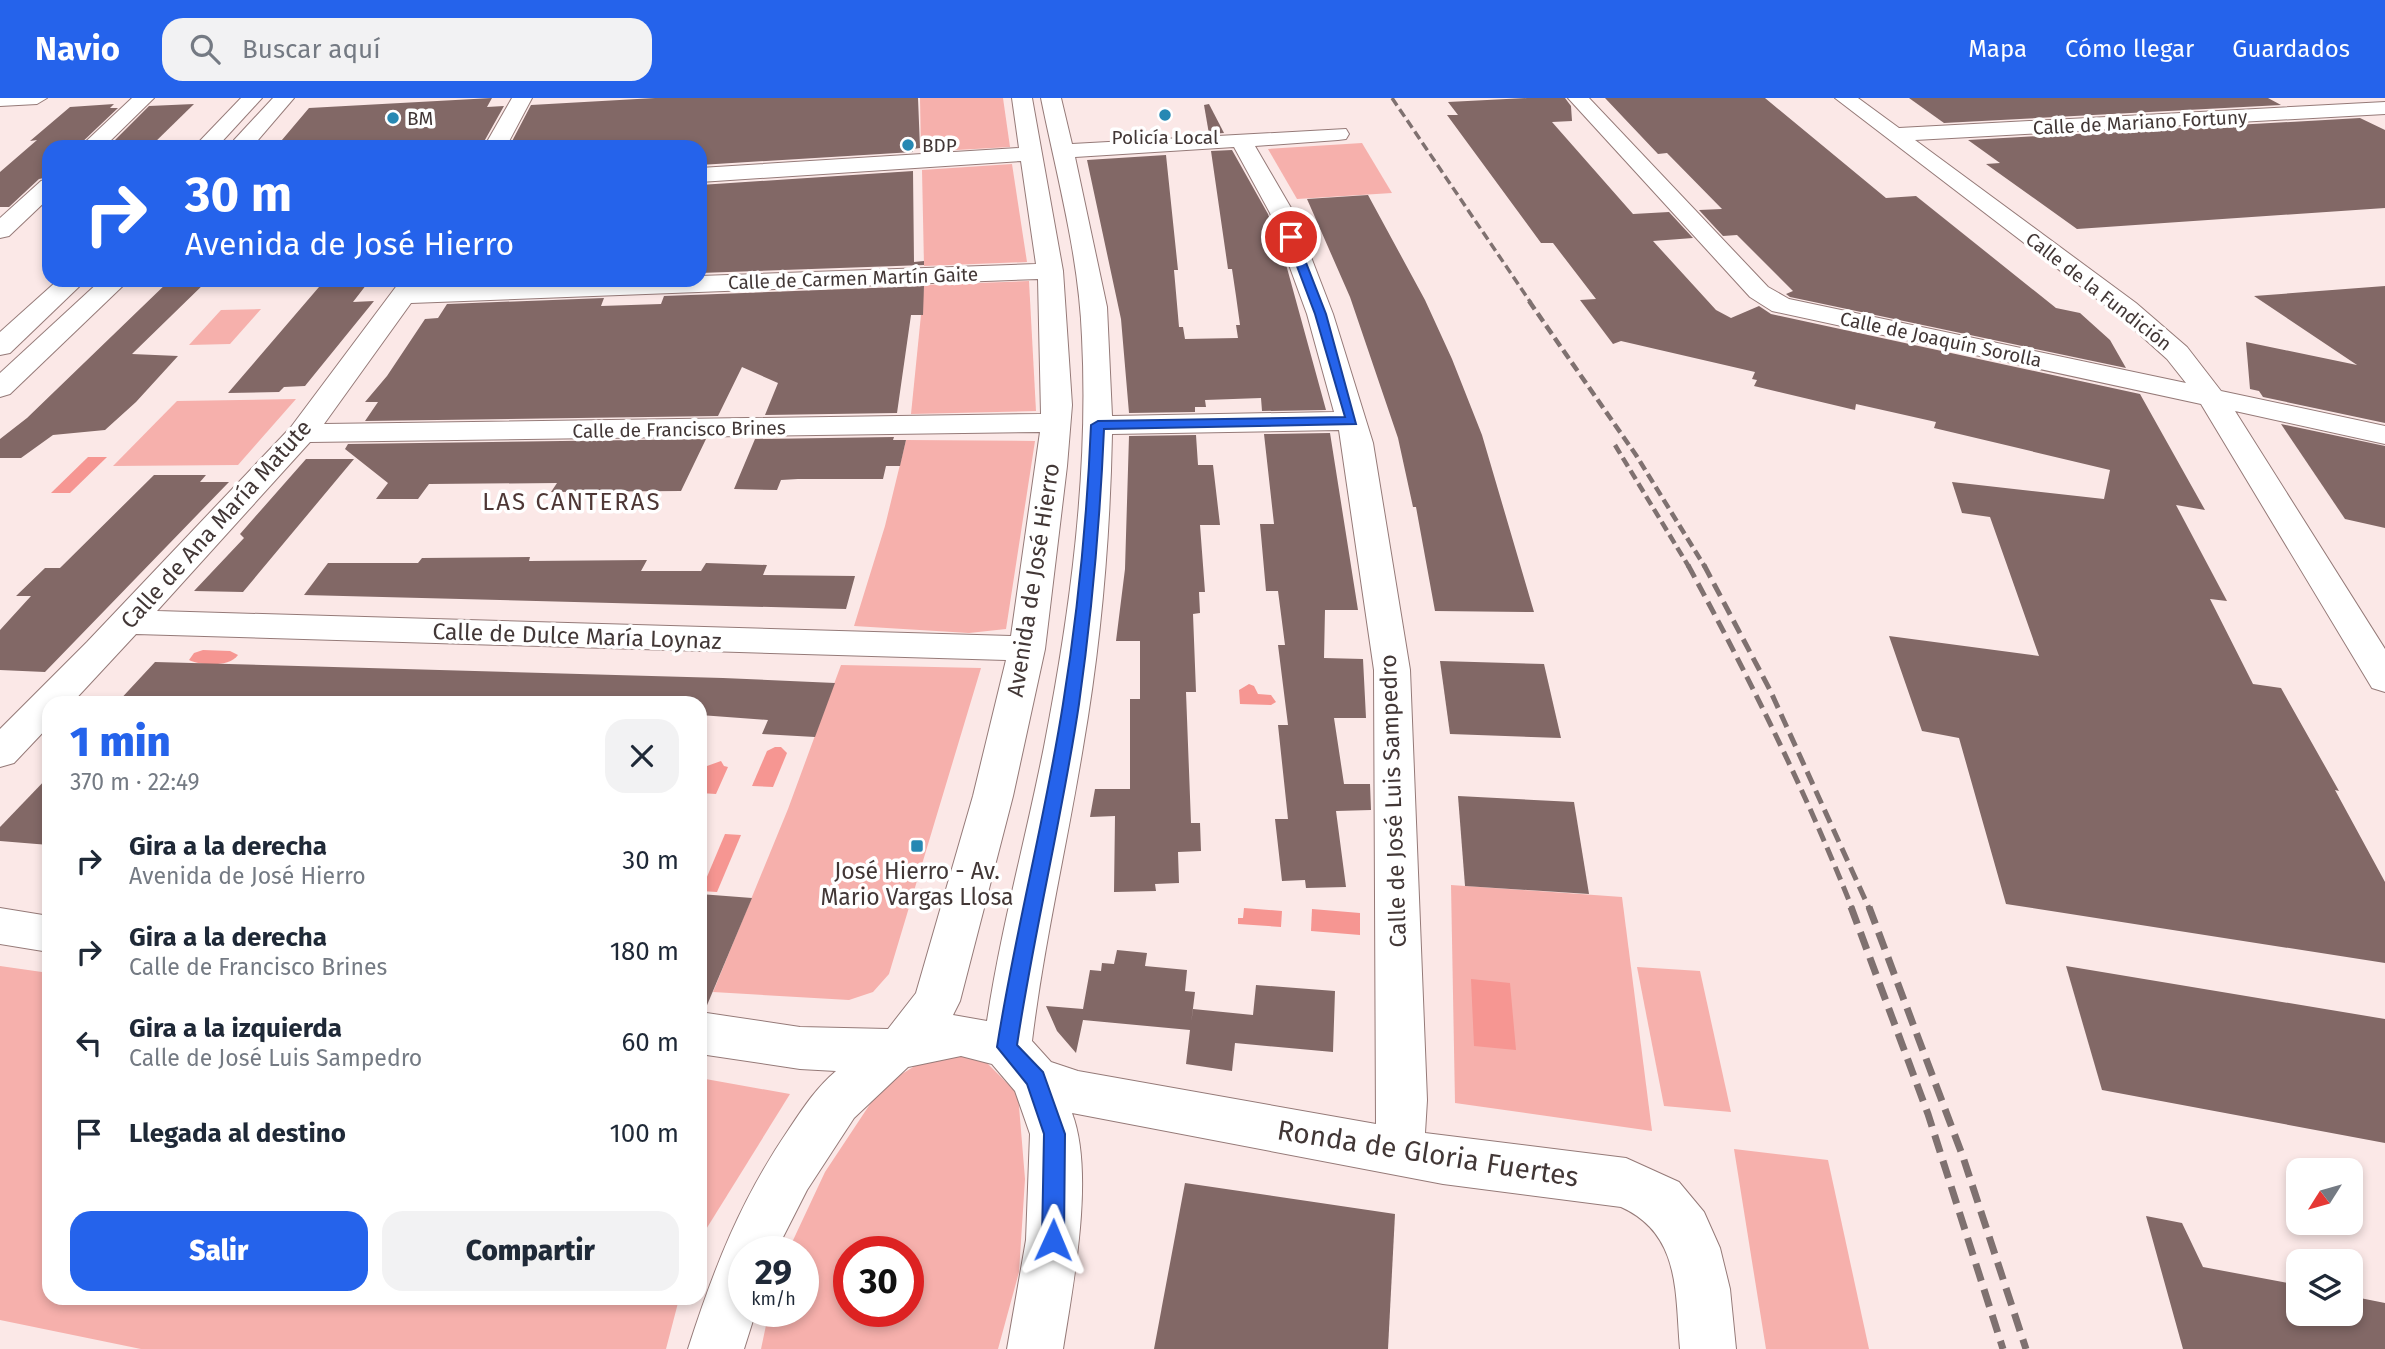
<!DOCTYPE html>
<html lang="es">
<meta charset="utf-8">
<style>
:root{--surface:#fff;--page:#f2f2f3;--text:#1f2937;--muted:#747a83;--accent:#2563eb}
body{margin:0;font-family:"Fira Sans",sans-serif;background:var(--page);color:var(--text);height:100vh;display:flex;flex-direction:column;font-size:26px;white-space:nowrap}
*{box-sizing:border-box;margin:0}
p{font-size:23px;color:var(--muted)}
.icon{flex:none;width:38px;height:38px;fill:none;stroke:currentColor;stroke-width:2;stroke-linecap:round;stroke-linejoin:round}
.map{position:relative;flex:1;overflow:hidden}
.drawer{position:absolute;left:42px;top:598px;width:665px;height:609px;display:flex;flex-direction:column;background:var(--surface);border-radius:21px;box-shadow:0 4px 10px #0003}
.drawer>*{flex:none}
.top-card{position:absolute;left:42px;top:42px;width:665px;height:147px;border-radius:21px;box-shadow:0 4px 10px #0003;background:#2563eb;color:#fff;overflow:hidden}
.needle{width:46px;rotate:233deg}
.controls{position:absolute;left:2286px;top:1060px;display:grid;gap:14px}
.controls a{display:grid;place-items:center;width:77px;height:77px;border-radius:14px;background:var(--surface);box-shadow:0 4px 10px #0003;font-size:35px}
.speed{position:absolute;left:728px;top:1138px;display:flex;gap:14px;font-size:35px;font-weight:700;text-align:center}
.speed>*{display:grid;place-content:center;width:91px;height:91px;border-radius:50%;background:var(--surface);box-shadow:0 4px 10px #0003;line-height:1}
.speed small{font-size:18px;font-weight:400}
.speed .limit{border:10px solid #d22;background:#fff;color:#111}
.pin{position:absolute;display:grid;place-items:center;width:60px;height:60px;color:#fff;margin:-30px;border:4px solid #fff;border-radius:50%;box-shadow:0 2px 7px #0007}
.me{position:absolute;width:77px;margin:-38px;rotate:1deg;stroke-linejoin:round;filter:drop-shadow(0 0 5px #0008)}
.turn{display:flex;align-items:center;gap:24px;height:147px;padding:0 28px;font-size:32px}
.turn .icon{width:91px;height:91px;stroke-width:2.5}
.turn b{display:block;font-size:49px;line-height:60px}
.round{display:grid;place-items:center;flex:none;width:74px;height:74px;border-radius:21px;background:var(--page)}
.overview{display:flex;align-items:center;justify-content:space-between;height:119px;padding:0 28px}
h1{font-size:42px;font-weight:800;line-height:52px;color:var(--accent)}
.cta{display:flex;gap:14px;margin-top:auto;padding:14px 28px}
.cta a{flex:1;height:80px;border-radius:21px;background:var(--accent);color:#fff;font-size:28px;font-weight:800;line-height:80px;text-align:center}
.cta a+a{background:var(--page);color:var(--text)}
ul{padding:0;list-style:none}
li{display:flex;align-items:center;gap:21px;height:91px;padding:0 28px}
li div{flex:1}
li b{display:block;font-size:26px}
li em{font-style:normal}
header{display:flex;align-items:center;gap:42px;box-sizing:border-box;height:98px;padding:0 35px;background:var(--accent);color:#fff}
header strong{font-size:33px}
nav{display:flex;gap:38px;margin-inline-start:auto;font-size:24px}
.search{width:490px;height:63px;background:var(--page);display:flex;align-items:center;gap:18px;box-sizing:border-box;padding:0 24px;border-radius:21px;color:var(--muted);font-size:26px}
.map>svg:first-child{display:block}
.green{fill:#f6b0ac;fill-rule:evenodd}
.water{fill:#f69692}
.building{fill:#826866}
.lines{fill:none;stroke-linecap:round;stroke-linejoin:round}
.minor-casing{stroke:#957a78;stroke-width:2}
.minor{fill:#fff;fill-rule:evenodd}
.rail-far3{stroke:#7f7170;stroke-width:3.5;stroke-dasharray:9 4.5;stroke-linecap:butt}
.rail-far2{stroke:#7f7170;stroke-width:4.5;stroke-dasharray:10 5;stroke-linecap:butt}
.rail-far1{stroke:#7f7170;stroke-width:5;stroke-dasharray:14 7;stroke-linecap:butt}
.rail{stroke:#7f7170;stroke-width:7;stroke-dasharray:18 9;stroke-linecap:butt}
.route{fill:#2563eb;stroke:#184099;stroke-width:2}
.poi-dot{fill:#2788b3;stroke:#fff;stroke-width:2.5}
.labels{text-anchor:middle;stroke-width:7;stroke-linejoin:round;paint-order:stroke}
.far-poi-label{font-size:19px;fill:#423736;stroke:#fff;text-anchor:start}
.far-street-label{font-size:19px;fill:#423736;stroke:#fff}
.street-label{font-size:23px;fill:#423736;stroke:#fff}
.poi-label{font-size:23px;fill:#423736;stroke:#fff}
.neighbourhood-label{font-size:24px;letter-spacing:2px;fill:#4e3735;stroke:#fff}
.near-street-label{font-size:28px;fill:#423736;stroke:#fff}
</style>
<header>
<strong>Navio</strong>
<div class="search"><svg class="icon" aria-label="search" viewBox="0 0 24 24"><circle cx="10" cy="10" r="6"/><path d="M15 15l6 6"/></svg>Buscar aquí</div>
<nav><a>Mapa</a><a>Cómo llegar</a><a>Guardados</a></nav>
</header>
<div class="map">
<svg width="2385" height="1251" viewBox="0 0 2385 1251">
<rect width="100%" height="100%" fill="#fbe8e7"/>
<!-- green -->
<g class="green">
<path d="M920 0H1003L1010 49 921 54Z"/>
<path d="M1362 45 1392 95 1297 101 1268 51Z"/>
<path d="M1012 66 1027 164 924 168 922 72Z"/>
<path d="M1029 183 1036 313 911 316 924 187Z"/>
<path d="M261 211 230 246 189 247 221 212Z"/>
<path d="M296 301 238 367 113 368 177 303Z"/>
<path d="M906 342 1035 343 1006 531 969 535 854 528 885 428Z"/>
<path d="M841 567 981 570 889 876 873 894 849 902 713 894 788 711Z"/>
<path d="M1451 787 1622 799 1652 1033 1455 1005Z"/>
<path d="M0 868 49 875V1200L679 1201 666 1251H141L0 1222Z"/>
<path d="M1637 869 1700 873 1731 1014 1664 1008Z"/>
<path d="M979 957 1018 996 1025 1081 1019 1174 998 1251H761L769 1213H803V1153H788L825 1074 882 988 928 960ZM849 1153H908V1213H849Z"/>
<path d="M700 980 790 996 700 1141Z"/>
<path d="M1734 1051 1828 1062 1869 1251H1766Z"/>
</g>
<!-- water -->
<g class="water">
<path d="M88 359H107L70 395H51Z"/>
<path d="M203 552 230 553 238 557C230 569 201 568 189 562L194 555Z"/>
<path d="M1249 586 1254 588 1258 596 1271 597 1276 604 1271 607 1240 606 1239 592Z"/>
<path d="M775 649H781L787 655 773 689 752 688 767 653Z"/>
<path d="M721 663 724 668 728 669 716 696 700 695V683L707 668Z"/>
<path d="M725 736 741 737 717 794 701 793Z"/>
<path d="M1244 810 1282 813 1281 829 1238 826V820H1243Z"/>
<path d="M1312 811 1360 815V837L1311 833Z"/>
<path d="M1471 881 1510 885 1516 952 1474 948Z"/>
</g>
<!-- building -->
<g class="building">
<path d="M492 0 487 9 504 8 481 49H276L309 10Z"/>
<path d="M655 0H918L920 50 913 51V54L700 67V49H509L531 7Z"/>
<path d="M1527 0H1565L1571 8 1572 23 1552 24 1633 116 1669 114 1693 140 1653 143 1716 212 1731 220 1759 208 1771 216 2140 296 2205 412 2176 407 2227 503 2210 501 2253 586 2281 590 2339 693 2335 692 2385 784V865L2006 806 1959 640 1922 633 1889 538 2039 558 1990 419 1962 415 1952 384 2104 401 2110 372 1934 330 1936 324 1856 306 1855 312 1754 288 1757 282 1752 281 1755 274 1621 243 1613 246 1580 202 1596 201 1553 145H1541L1447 17H1458L1448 4Z"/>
<path d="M1605 0H1765L1886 100 1916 98 2056 210 2080 215 2110 242 2126 270 1790 199 1786 196 1793 193 1737 137 1723 138 1699 112 1722 111 1667 55 1658 56Z"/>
<path d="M1909 0H2268L2281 7 1944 25Z"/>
<path d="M114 6 110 10H118L77 49H49V79L39 81 9 109H0V74L37 42 30 43 70 9Z"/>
<path d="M194 6 150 49H108L149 8Z"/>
<path d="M1209 6 1224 35 1209 36 1204 7Z"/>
<path d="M2360 20 2385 32V110L2077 131 1986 66 2000 65 1968 42Z"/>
<path d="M1232 52 1268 116 1287 170 1326 312 1262 313 1261 300 1205 302 1206 309H1195V314L1129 315 1121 221 1087 62 1166 57 1178 172H1174L1179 229H1183L1185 241 1238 240 1236 227H1240L1236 198 1232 171H1228L1211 53Z"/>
<path d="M913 73 914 164 924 163V167L700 175V87Z"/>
<path d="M1368 97 1425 202 1452 261 1482 337 1534 514 1435 513 1416 409H1413L1398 340 1350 199 1307 101Z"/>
<path d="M170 182H208L132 256 178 258 136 304 105 332 53 337 21 360H0V341L27 320Z"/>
<path d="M325 182H370L353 204 374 203 305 288 284 289 279 294 228 295Z"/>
<path d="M924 188 923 217H911L897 315 765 317 778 285 742 269 718 318 365 323 378 304H365L387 278 425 221 438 220 447 206 604 200 601 208 661 206 664 198Z"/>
<path d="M2385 188V325L2263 299 2259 293 2250 291 2246 244 2357 267 2254 198Z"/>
<path d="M2281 326 2385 348V430L2345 421Z"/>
<path d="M1330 335 1358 512H1325L1324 560 1363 561 1366 620H1334L1344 686H1370L1371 712 1336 713 1346 789 1306 790 1305 782 1282 783 1275 721H1288L1278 627H1288L1278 547H1285L1278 493H1266L1260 426H1274L1264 336Z"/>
<path d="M1196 337 1198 367H1213L1220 427H1200L1205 494H1199L1200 515 1193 516 1196 594H1186L1191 725H1200L1201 753 1178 754 1179 785 1155 786 1156 793 1114 794 1115 718 1090 719 1095 691H1130V601H1140V543H1116L1125 471 1129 338Z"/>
<path d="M894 339 893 342H906L900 368H886L883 381H798L781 382 777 392 734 391 755 341Z"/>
<path d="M706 341 681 393 551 394 557 385 429 386 418 401H376L388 385 345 351 348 346Z"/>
<path d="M306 361H354L243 494 194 493 244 440 240 436Z"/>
<path d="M154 377H206L200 384H229L45 574 0 572V532L31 498H16L45 470H60Z"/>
<path d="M530 459 529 463 647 462 641 473H701L706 465 767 467 763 477 855 478 846 511 304 497 328 465H418L422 460Z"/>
<path d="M1440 563 1544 566 1561 640 1450 636Z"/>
<path d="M155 564 723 580 835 585 815 639 762 636 768 622 700 617V606H259L177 600 172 606H116Z"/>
<path d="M49 678V747L0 743V729Z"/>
<path d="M1458 698 1574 704 1589 796 1465 788Z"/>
<path d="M700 796 752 800 705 912H700Z"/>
<path d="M1117 852 1147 855 1145 868 1187 872 1185 893 1195 894 1191 926 1193 911 1253 917 1256 887 1335 893 1333 954 1235 945 1232 973 1186 966 1190 932 1083 922 1076 955 1057 933 1046 908 1083 911 1090 872 1101 873 1102 865 1114 866Z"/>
<path d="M2066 868 2385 921V1045L2102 992Z"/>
<path d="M1185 1085 1395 1116 1388 1251H1154Z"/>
<path d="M2146 1118 2182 1125 2203 1169 2298 1187V1216H2350V1198L2385 1205V1251H2183Z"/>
</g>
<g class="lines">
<defs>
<g id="minor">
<path d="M0 0H47L37 6 0 8Z"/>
<path d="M132 0H154L104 49H80Z"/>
<path d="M241 0H262L217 49H194Z"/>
<path d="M273 0H294L252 49H233L234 42Z"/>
<path d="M512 0H532L506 49H484Z"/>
<path d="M1012 0H1032L1063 173 1072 307 1067 368 1045 551 1013 698 960 903 953 917 987 923C1001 830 1026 740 1044 649 1070 515 1089 376 1082 239 1079 158 1057 79 1041 0H1061L1072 46 1346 31 1349 36 1346 41 1338 42 1255 48 1294 115 1333 216 1373 345 1410 572 1427 1002 1425 1035 1626 1060 1679 1084 1704 1114 1720 1150 1730 1191 1736 1251H1680C1675 1195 1681 1136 1621 1109L1443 1086 1072 1015C1095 1075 1073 1187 1063 1251H1007L1026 1142 1030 1036 1015 993 992 966 961 958 908 969 854 1020 807 1092 776 1153H744V1213H756L744 1251H688C714 1170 740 1103 789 1031 803 1010 816 990 836 973L800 971 700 956V914L800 929 888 931 916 895 973 698 1006 562 136 536 71 606H49V628L14 665 0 669V631L87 544 291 329 401 182H427L422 189 700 182V178L1036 166 1021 63 700 84V70L1019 50ZM1234 49 1270 115 1307 216 1334 314 1112 318 1107 209 1075 59ZM1038 181 1041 316 324 326 411 205ZM1339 332 1374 572 1376 1026 1078 973 1051 964 1032 943C1044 844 1067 747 1083 649 1101 545 1110 440 1112 336ZM1040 334 1011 538 157 513 310 344Z"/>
<path d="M1568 0H1589L1768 189 1789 201 2186 285 2167 261 2118 217 1835 0H1858L1899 30 2385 4V16L1915 42 2136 205 2187 249 2221 293 2385 328V346L2235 313 2385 551V594L2372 590 2201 306 1772 213 1750 199Z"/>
<path d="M49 81V100L9 138 0 140V120L41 83Z"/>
<path d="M58 182H86L10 255 0 257V234Z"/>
<path d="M101 182H129L10 296 0 299V275Z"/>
<path d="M0 810 49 818V854L0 846Z"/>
</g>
</defs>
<!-- minor casing -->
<use href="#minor" class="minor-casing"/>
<!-- minor -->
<use href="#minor" class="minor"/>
<!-- rail-far3 -->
<path class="rail-far3" d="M1392 0 1531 205"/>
<!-- rail-far2 -->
<g class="rail-far2">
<path d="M1529 203 1636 357 1705 469"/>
<path d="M1615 347 1689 469"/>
</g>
<!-- rail-far1 -->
<g class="rail-far1">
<path d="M1688 467C1749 579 1805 692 1852 810"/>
<path d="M1704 467 1770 592 1869 810"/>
</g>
<!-- rail -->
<g class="rail">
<path d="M1851 809 1928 1016 2003 1251"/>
<path d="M1869 809 1963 1059 2026 1251"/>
</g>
</g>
<!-- route -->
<path class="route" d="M1291 136 1296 139 1326 216 1356 326 1104 331C1100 423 1092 514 1079 606 1062 720 1034 833 1017 947L1043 974 1065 1036 1064 1142 1061 1150 1053 1153 1045 1150 1042 1142 1044 1036 1027 986 997 949C1015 834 1045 721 1063 606 1078 513 1087 421 1091 327L1098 323 1345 319 1315 216 1286 139Z"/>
<!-- markers -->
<g class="poi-dot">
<circle cx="1165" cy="17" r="7"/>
<circle cx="393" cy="20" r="7"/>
<circle cx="908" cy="47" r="7"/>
<rect x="910" y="741" width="14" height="14" rx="3.5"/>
</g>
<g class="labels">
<!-- far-poi labels -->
<g class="far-poi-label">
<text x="407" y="27">BM</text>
<text x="1165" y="46" text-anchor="middle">Policía Local</text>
<text x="922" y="54">BDP</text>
</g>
<!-- far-street labels -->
<g class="far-street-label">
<text transform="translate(2140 24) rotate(-3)" y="7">Calle de Mariano Fortuny</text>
<text transform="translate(853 180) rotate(-2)" y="7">Calle de Carmen Martín Gaite</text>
<text transform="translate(2099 193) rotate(38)" y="7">Calle de la Fundición</text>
<text transform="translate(1941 241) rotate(12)" y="7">Calle de Joaquín Sorolla</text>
<text transform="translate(679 331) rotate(-1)" y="7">Calle de Francisco Brines</text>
</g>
<!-- street labels -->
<g class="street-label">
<text transform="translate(216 426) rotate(-48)" y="8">Calle de Ana María Matute</text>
<text transform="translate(1033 482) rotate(-81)" y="8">Avenida de José Hierro</text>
<text transform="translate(577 538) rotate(2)" y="8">Calle de Dulce María Loynaz</text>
<text transform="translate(1393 703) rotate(-92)" y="8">Calle de José Luis Sampedro</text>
</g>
<!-- poi labels -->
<g class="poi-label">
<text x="917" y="781">José Hierro - Av.<tspan x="917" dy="26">Mario Vargas Llosa</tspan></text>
</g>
<!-- neighbourhood labels -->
<g class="neighbourhood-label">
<text x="572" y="412">LAS CANTERAS</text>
</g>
<!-- near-street labels -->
<g class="near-street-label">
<text transform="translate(1428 1055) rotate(9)" y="10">Ronda de Gloria Fuertes</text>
</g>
</g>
</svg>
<div class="controls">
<a><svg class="needle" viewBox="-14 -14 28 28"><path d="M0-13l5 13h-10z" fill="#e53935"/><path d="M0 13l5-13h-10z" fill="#747a83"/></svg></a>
<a><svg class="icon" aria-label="layers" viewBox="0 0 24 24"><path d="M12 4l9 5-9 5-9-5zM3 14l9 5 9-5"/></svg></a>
</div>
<div class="speed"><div>29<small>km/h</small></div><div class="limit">30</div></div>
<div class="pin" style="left:1291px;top:139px;background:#d93025"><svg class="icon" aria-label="arrive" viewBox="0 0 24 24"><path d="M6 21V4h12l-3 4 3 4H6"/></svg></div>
<svg class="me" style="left:1053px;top:1142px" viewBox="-20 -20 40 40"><path d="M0-17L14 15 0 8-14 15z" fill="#2563eb" stroke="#fff" stroke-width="4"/></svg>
<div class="top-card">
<div class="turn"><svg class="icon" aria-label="right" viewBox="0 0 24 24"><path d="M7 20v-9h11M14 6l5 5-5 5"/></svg><div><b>30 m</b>Avenida de José Hierro</div></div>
</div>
<section class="drawer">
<div class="overview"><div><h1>1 min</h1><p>370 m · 22:49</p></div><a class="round"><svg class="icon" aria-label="close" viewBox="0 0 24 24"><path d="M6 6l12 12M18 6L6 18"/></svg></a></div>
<ul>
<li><svg class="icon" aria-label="right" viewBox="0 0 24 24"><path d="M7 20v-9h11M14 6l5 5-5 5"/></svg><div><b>Gira a la derecha</b><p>Avenida de José Hierro</p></div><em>30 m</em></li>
<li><svg class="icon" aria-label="right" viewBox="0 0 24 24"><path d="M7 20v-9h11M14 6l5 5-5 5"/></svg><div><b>Gira a la derecha</b><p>Calle de Francisco Brines</p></div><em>180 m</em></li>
<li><svg class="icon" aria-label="left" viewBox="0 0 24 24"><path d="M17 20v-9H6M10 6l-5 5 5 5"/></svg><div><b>Gira a la izquierda</b><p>Calle de José Luis Sampedro</p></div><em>60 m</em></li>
<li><svg class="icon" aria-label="arrive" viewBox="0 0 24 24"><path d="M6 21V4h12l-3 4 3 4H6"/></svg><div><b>Llegada al destino</b></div><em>100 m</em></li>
</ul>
<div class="cta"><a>Salir</a><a>Compartir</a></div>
</section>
</div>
